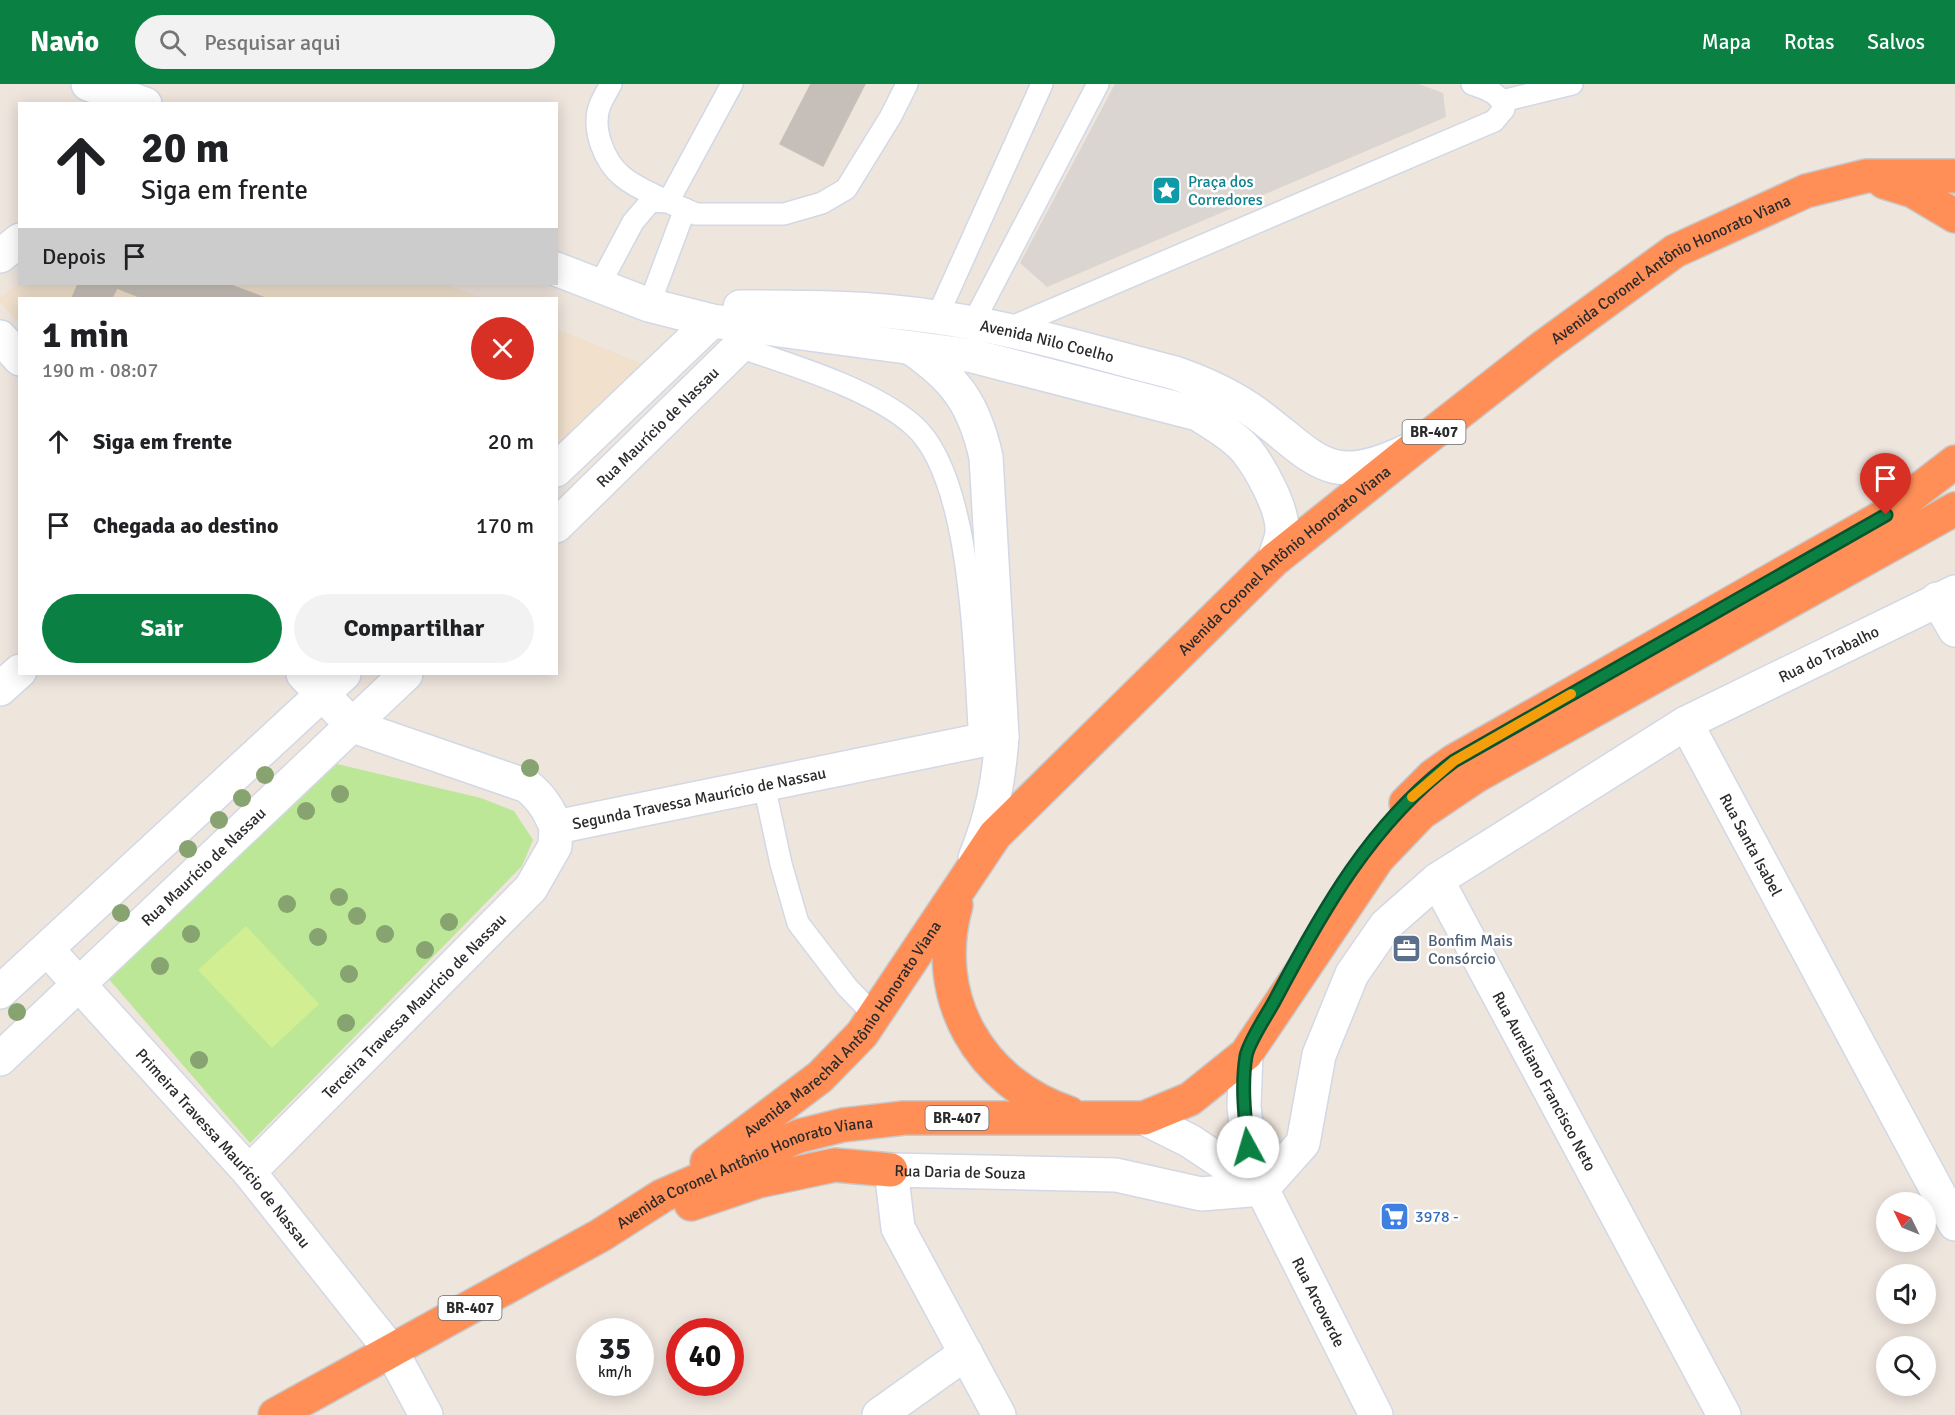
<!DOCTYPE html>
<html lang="pt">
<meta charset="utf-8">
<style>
:root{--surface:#fff;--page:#f2f2f2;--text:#202124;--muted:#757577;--accent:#0b8043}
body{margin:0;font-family:Signika,sans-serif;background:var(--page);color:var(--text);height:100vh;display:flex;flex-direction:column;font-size:22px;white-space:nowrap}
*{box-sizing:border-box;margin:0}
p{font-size:20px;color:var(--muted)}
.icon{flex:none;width:33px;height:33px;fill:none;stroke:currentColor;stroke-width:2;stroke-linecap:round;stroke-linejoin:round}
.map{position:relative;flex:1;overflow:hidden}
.sheet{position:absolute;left:18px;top:213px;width:540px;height:378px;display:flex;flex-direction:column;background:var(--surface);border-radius:0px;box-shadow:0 3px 15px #0003}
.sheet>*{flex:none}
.top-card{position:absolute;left:18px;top:18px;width:540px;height:183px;border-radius:0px;box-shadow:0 3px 15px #0003;background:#fff;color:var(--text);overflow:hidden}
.needle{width:39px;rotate:313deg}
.fabs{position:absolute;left:1876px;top:1108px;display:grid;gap:12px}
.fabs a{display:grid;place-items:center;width:60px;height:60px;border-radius:50%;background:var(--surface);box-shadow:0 3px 15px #0003;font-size:30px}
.speed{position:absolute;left:576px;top:1234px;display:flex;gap:12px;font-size:30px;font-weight:700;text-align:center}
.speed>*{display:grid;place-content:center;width:78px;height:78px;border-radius:50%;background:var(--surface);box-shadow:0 3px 15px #0003;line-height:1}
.speed small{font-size:15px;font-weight:400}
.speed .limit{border:9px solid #d22;background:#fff;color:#111}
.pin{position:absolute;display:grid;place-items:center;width:51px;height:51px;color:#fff;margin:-62px -26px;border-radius:50% 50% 50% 0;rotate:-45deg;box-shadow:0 0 6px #0007}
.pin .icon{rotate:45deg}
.me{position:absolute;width:66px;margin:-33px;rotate:354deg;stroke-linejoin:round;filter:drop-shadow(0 0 4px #0008)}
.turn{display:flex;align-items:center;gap:21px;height:126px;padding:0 24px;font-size:27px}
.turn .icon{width:78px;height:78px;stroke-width:2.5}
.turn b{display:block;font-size:42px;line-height:51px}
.then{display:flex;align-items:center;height:57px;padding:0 24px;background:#0003;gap:12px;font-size:22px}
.round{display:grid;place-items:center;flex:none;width:63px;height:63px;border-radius:32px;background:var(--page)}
.head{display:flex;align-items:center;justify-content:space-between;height:102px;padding:0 24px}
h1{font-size:36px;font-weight:800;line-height:45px}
.cta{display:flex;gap:12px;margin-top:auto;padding:12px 24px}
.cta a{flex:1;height:69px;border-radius:36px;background:var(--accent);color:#fff;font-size:24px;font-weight:800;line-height:69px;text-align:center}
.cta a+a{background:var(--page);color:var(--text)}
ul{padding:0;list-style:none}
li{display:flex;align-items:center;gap:18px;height:84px;padding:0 24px}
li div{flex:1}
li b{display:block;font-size:22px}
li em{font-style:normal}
header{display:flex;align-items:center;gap:36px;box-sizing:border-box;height:84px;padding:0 30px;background:var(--accent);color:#fff}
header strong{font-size:28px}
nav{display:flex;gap:33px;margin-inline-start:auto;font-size:21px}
.search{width:420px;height:54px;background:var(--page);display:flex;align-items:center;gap:15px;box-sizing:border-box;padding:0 21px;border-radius:33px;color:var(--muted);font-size:22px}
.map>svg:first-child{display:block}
.education{fill:#f0e0cc}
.green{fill:#bbe797}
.pitch{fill:#d1ee92}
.plaza{fill:#dad5d0}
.building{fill:#c6bfb9;stroke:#c9c1b6;stroke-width:1.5}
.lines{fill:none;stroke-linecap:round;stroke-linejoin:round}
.lane-casing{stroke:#d2d8e5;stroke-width:24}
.street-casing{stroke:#d2d8e5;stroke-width:36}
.secondary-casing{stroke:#d2d8e5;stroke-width:36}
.highway-casing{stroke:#c8c8c8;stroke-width:36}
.lane{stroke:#fff;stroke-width:21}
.street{stroke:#fff;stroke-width:33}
.secondary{stroke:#fff;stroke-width:33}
.highway{stroke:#ff8e57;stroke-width:33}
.tree{fill:#87a370}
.route-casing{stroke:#07532c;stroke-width:15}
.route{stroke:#0b8043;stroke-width:10}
.slow{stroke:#f59e0b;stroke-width:10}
.labels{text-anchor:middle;stroke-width:5;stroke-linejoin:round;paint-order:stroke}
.shield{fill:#fff;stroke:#6b6b6b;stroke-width:1.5}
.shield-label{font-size:15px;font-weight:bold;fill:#2b2b2b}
.culture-label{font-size:16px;fill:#0d838f;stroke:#fff;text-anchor:start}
.street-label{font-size:16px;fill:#2b2b2b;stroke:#fff}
.service-label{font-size:16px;fill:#4e5e75;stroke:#fff;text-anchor:start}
.shop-label{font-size:16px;fill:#366cbe;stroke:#fff;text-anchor:start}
</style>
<header>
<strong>Navio</strong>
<div class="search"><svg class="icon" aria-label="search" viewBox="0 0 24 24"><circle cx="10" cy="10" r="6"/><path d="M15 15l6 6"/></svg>Pesquisar aqui</div>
<nav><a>Mapa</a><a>Rotas</a><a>Salvos</a></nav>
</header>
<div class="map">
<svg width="1955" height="1331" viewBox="0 0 1955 1331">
<rect width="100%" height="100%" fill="#eee5dd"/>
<!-- education -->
<g class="education">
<path d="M19 198 446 200 482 214H20L19 240 0 218V214Z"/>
<path d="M557 245 642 280 557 361Z"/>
</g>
<!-- green -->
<path class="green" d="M337 680 481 714 514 727 533 756 522 782 250 1059 108 894Z"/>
<!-- pitch -->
<path class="pitch" d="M246 842 319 920 272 964 198 886Z"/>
<!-- plaza -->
<path class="plaza" d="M1115 0H1419L1443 9 1446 33 1047 203 1020 179Z"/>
<!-- building -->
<g class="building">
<path d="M811 0H865L823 82 780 60Z"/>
<path d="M78 200H228L265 214H142L117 204 112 214H72Z"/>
</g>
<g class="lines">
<defs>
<g id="lane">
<path d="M611 0C607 7 603 14 600 21 591 44 604 78 623 93 636 104 654 110 668 118L732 0"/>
<path d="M1502 17 1572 0"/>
<path d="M599 202 633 138 651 117 668 118 696 130H784L822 119 846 105 891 32 907 0"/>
<path d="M649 221 685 125"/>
<path d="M937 233 1042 0"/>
<path d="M973 239 1098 0"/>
<path d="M1007 245 1494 37 1504 25C1501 9 1486 5 1472 0"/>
<path d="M739 263C792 281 872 305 913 341 974 394 974 579 980 657"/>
<path d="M764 701 781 780 798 839 847 903 875 932"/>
</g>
<g id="street">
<path d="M0 172 20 156"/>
<path d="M0 253 20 275"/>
<path d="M556 386 712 237"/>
<path id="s1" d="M556 442 760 242"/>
<path d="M1937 515 1955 546"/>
<path id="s2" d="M303 590 353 642 527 702C542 714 549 726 556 743L1002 652"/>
<path d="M0 605 20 587"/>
<path id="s3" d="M1686 639 1955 1140"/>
<path id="s4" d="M1437 796 1724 1331"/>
<path id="s5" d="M47 865 249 1088 392 1268 426 1331"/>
<path d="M0 908 344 590"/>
<path id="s6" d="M0 975 406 590"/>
<path id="s7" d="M249 1088 531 804 555 762 556 743"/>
<path d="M879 1331 966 1269"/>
<path id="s8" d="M999 1331 898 1144 891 1086 1116 1091 1201 1110 1262 1105"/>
</g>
<g id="secondary">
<path d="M88 0 145 20"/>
<path d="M556 185 649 221 712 237 973 272 1198 330C1215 341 1234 352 1247 367 1261 385 1284 426 1282 449 1281 458 1276 468 1274 476"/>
<path id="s9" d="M740 223C806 223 871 223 935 233 1016 244 1096 269 1175 289 1204 299 1231 311 1257 330 1316 374 1328 405 1407 367"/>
<path d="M911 264C956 295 974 320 986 373L1002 652C999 696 992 733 975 774"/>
<path id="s10" d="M1246 970 1244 1022 1248 1063 1262 1105 1376 1331"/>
<path d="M1144 1034 1190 1057 1262 1105"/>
<path id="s11" d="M1262 1105 1303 1059 1319 971 1352 890 1386 841 1437 796 1686 639 1955 508"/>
</g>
<g id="highway">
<path d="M1884 98 1913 107 1955 132"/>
<path d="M1406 719 1433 692 1454 677 1886 431 1955 378"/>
<path d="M956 821C930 913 979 999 1069 1029"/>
<path id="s12" d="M707 1078 820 993 862 950 995 751 1274 476 1414 364 1543 263 1675 167 1806 107 1866 92H1955"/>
<path d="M691 1120 759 1097 835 1081 891 1086"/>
<path id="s13" d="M275 1331 601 1151 662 1112 799 1052 843 1041 904 1034H1144L1190 1015 1246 970 1378 774 1421 729 1476 692 1955 425"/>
</g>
</defs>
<!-- lane casing -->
<use href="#lane" class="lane-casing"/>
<!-- street casing -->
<use href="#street" class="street-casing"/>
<!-- secondary casing -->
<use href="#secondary" class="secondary-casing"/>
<!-- highway casing -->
<use href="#highway" class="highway-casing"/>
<!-- lane -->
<use href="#lane" class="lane"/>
<!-- street -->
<use href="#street" class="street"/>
<!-- secondary -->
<use href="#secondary" class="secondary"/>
<!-- highway -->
<use href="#highway" class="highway"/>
</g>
<!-- trees -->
<g class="tree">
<circle cx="530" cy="684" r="9"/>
<circle cx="265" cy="691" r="9"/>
<circle cx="340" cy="710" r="9"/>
<circle cx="242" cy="714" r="9"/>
<circle cx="306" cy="727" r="9"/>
<circle cx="219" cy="736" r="9"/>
<circle cx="188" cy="765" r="9"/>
<circle cx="339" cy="813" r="9"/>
<circle cx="287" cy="820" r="9"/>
<circle cx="121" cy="829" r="9"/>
<circle cx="357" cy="832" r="9"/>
<circle cx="449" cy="838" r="9"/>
<circle cx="191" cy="850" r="9"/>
<circle cx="385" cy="850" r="9"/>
<circle cx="318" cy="853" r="9"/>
<circle cx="425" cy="866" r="9"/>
<circle cx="160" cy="882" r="9"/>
<circle cx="349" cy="890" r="9"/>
<circle cx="17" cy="928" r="9"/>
<circle cx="346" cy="939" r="9"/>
<circle cx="199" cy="976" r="9"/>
</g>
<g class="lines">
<defs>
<path id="route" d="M1248 1063C1245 1034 1241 1002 1246 972 1249 957 1267 931 1275 916 1322 827 1372 738 1454 677L1886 431"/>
</defs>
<!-- route casing -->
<use href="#route" class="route-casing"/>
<!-- route -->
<use href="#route" class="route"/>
<!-- slow -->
<path class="slow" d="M1412 713 1454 677 1571 610"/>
</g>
<!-- icons -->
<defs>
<symbol id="sight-square" viewBox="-11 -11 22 22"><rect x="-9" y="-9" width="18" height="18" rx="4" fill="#0f9aa8" stroke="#fff"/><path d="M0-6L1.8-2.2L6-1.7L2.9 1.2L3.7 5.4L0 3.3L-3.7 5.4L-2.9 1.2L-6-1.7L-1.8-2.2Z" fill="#fff"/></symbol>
<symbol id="office-square" viewBox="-11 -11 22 22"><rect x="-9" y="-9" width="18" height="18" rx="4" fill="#5c6f8a" stroke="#fff"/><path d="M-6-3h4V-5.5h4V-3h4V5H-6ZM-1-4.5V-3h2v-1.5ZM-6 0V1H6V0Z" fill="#fff"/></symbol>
<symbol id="supermarket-square" viewBox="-11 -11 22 22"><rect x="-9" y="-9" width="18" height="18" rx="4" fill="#3f7fe0" stroke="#fff"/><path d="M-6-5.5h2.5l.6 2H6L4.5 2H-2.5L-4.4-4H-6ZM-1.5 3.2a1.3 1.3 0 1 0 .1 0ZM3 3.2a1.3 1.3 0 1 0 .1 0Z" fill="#fff"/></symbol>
</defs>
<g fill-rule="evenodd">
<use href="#sight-square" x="1150" y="90" width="33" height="33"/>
<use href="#office-square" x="1390" y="848" width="33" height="33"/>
<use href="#supermarket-square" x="1378" y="1116" width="33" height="33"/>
</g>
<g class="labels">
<!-- shield labels -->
<g class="shield">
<rect x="1402.5" y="336" width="63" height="24" rx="4.5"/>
<rect x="925.5" y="1022" width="63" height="24" rx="4.5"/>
<rect x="438.5" y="1212" width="63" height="24" rx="4.5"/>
</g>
<g class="shield-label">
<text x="1434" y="353">BR-407</text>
<text x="957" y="1039">BR-407</text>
<text x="470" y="1229">BR-407</text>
</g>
<!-- culture labels -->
<g class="culture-label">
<text x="1188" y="103">Praça dos<tspan x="1188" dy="18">Corredores</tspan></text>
</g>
<!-- street labels -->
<g class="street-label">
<text dy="6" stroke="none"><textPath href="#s12" startOffset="1326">Avenida Coronel Antônio Honorato Viana</textPath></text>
<text dy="6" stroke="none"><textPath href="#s9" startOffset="310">Avenida Nilo Coelho</textPath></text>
<text dy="6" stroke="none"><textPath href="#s1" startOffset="142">Rua Maurício de Nassau</textPath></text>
<text dy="6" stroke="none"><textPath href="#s12" startOffset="840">Avenida Coronel Antônio Honorato Viana</textPath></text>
<text dy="6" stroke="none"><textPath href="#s11" startOffset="819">Rua do Trabalho</textPath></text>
<text dy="6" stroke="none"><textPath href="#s2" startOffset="453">Segunda Travessa Maurício de Nassau</textPath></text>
<text dy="6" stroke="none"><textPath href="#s3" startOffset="138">Rua Santa Isabel</textPath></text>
<text dy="6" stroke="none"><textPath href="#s6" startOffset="280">Rua Maurício de Nassau</textPath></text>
<text dy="6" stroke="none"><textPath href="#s7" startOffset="234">Terceira Travessa Maurício de Nassau</textPath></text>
<text dy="6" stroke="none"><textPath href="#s12" startOffset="192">Avenida Marechal Antônio Honorato Viana</textPath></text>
<text dy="6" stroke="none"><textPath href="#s4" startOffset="228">Rua Aureliano Francisco Neto</textPath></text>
<text dy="6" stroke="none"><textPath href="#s5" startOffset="266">Primeira Travessa Maurício de Nassau</textPath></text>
<text dy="6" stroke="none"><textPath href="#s13" startOffset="531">Avenida Coronel Antônio Honorato Viana</textPath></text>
<text dy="6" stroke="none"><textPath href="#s8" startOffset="340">Rua Daria de Souza</textPath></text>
<text dy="6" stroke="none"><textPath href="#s10" startOffset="264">Rua Arcoverde</textPath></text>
</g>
<!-- service labels -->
<g class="service-label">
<text x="1428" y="862">Bonfim Mais<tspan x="1428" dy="18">Consórcio</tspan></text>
</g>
<!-- shop labels -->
<g class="shop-label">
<text x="1415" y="1138">3978 -</text>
</g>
</g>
</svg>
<div class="fabs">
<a><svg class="needle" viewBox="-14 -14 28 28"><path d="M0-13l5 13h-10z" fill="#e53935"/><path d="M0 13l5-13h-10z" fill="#757577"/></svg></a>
<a><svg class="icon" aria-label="sound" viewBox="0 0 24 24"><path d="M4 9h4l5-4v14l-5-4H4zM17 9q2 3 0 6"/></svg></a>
<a><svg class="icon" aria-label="search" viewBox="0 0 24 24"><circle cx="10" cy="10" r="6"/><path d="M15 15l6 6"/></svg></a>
</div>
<div class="speed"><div>35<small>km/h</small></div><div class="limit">40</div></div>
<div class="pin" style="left:1886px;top:431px;background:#d93025"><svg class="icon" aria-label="arrive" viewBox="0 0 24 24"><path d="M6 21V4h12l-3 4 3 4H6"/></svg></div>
<svg class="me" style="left:1248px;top:1063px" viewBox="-20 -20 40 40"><circle r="19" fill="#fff"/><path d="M0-13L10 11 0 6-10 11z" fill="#0b8043"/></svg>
<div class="top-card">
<div class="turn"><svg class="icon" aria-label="ahead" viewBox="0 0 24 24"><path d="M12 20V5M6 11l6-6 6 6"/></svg><div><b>20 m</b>Siga em frente</div></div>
<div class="then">Depois<svg class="icon" aria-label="arrive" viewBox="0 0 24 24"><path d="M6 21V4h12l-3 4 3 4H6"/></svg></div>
</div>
<section class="sheet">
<div class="head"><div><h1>1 min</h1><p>190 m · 08:07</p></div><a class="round" style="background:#d93025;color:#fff"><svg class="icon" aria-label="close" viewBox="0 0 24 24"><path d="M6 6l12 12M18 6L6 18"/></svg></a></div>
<ul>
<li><svg class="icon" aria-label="ahead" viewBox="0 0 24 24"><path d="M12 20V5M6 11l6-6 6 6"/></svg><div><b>Siga em frente</b></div><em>20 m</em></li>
<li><svg class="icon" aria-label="arrive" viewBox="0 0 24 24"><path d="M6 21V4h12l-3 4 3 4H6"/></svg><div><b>Chegada ao destino</b></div><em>170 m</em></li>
</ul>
<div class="cta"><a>Sair</a><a>Compartilhar</a></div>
</section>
</div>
